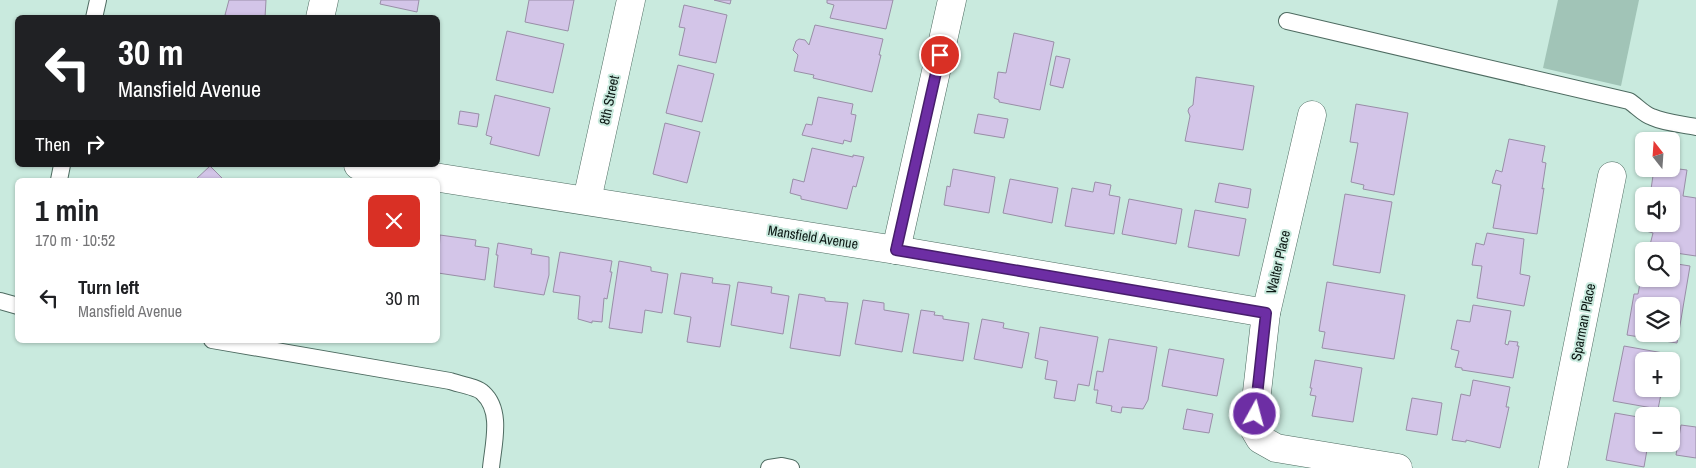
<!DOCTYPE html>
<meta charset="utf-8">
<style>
:root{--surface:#fff;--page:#f2f2f2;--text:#202124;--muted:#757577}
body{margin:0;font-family:"Archivo Narrow",sans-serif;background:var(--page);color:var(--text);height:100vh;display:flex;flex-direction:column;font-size:19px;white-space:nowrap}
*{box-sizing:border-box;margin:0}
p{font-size:16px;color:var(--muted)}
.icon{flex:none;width:28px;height:28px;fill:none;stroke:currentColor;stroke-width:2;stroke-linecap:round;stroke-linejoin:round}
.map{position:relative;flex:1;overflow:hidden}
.sheet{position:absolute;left:15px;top:178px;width:425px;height:165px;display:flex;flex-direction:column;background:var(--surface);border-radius:8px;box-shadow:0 1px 4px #0004}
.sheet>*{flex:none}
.banner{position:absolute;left:15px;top:15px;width:425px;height:152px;border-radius:8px;box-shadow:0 1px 4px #0004;background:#202124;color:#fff;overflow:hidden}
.needle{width:32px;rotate:343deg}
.tools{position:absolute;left:1635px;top:132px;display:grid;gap:10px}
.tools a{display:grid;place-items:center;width:45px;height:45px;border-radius:8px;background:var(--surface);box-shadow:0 1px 4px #0004;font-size:25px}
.pin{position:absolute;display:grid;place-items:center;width:42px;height:42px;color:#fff;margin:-21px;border:2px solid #fff;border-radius:50%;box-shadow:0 1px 5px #0007}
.me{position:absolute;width:55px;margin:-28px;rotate:7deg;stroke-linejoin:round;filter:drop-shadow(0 0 4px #0008)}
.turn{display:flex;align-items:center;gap:18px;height:105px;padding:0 20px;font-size:22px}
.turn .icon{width:65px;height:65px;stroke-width:2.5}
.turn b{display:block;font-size:35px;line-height:42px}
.then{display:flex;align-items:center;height:48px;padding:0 20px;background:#0003;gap:10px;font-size:19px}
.round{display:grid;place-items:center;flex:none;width:52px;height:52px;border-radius:8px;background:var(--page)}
.summary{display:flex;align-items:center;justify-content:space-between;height:85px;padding:0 20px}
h1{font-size:30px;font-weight:700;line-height:38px}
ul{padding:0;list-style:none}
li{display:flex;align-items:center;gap:15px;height:70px;padding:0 20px}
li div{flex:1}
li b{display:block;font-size:19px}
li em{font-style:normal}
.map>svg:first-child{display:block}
.green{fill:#a1c4b7}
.building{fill:#d3c5e8;stroke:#998ea7;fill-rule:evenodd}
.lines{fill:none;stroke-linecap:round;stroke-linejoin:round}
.service-casing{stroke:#4e6b61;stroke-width:18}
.minor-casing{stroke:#4e6b61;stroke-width:29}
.service{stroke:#fff;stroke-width:16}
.minor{stroke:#fff;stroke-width:28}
.route-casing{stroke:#471e6b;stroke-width:12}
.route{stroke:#6d2ea4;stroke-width:9}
.labels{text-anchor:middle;stroke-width:4;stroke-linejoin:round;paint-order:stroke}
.street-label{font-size:14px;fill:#0b1713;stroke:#c9eade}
</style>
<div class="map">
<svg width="1696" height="468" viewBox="0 0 1696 468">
<rect width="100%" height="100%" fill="#c9eade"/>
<!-- green -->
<path class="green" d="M1558 0H1639L1621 86 1543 68Z"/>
<!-- building -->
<g class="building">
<path d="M229 0H266L265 18H236L225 15Z"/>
<path d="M381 0H419L417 12 380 4Z"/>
<path d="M529 0H574L568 31 525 22Z"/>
<path d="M714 0H731L730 4Z"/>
<path d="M827 0H893L886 29 830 18 834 5 827 3Z"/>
<path d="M684 5 727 15 716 63 679 55 685 28 679 27Z"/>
<path d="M815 25 883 39 879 55H881L872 92 813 78 814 75 794 71 798 55 793 50 796 41 799 39 805 40 809 45Z"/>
<path d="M507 31 564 44 553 93 496 80Z"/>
<path d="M1014 33 1054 42 1040 110 999 102V100L994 98 998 72 1006 73Z"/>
<path d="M1056 56 1070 59 1063 88 1050 85Z"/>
<path d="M678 65 714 74 702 122 666 113Z"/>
<path d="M1196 77 1254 86 1243 150 1185 141 1190 116 1188 111 1189 108 1193 105Z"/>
<path d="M495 95 550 108 539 156 490 144 492 137 486 135Z"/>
<path d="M818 97 853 104 851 114 856 115 851 142 844 140 843 144 802 135 806 124 812 125Z"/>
<path d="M1356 104 1408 113 1394 195 1363 189 1364 185 1351 182 1358 143 1350 142Z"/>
<path d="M460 111 479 114 477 127 458 124Z"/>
<path d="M978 114 1008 119 1004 138 974 133Z"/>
<path d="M665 123 700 132 687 183 653 174Z"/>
<path d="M1509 139 1545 146 1542 162 1546 163 1542 189 1544 188 1537 234 1493 228 1501 185 1492 183 1496 170 1502 172Z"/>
<path d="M812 148 853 157V155L864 157 856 187 853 186 847 209 801 199V196L790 193 793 179 804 182Z"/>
<path d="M210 166 224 180H195Z"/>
<path d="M1671 168 1687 170 1683 196 1696 198V256L1649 249 1653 233 1646 231 1648 224H1671V196H1650L1654 169Z"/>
<path d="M953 169 995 177 989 213 944 205 947 186 950 187Z"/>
<path d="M1010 179 1058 188 1052 223 1003 213Z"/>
<path d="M1095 182 1111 185 1109 195 1120 197 1114 234 1065 226 1072 188 1093 192Z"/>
<path d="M1219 183 1251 189 1248 208 1215 202Z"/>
<path d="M1345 194 1392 202 1380 273 1333 265Z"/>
<path d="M1129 199 1182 209 1176 244 1122 234Z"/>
<path d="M1195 210 1246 219 1239 256 1188 247Z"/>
<path d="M1487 233 1524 239 1520 274 1530 276 1524 306 1477 298 1482 266 1472 265 1476 243 1484 245Z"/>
<path d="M440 235 476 240 475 246 489 248 485 280 438 273Z"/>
<path d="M498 243 532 249 531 254 549 257V275L544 295 494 287 498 255H496Z"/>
<path d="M560 252 612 261 610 272H612L607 299 604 298 602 322 592 321V323L578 319 580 296 553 292Z"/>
<path d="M619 261 651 267V271L668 274 662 313 645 310 642 333 609 328Z"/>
<path d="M1644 261V279H1671V263L1690 266 1677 343 1627 335 1634 294H1638ZM1644 306H1671V334H1644Z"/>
<path d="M681 273 713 278 712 283 730 285 720 347 687 342 691 317 674 314Z"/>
<path d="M738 282 772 287 771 293 789 296 783 334 731 325Z"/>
<path d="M1327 282 1405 295 1394 359 1322 348 1325 332 1319 331Z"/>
<path d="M799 294 825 298V301L848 303 840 356 790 348Z"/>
<path d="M863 300 884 303V310L909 314 902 352 855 344Z"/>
<path d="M1473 305 1511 311 1505 344 1508 345 1509 341 1518 342 1517 346H1519L1513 378 1462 370V368L1455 367 1459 351 1451 349 1457 320 1470 322Z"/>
<path d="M921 310 935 312 934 315 943 316V319L969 323 963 361 913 353Z"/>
<path d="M982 319 1004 323 1003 328 1029 333 1022 368 974 359Z"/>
<path d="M1040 327 1098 337 1089 386 1078 384 1075 401 1054 398 1057 381 1045 379 1048 361 1035 358Z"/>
<path d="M1109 339 1157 347 1148 400 1143 409 1122 407 1121 413 1111 411 1112 406 1096 403 1098 390H1094L1097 371 1103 372Z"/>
<path d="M1624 346 1669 354 1667 361H1644V389H1662L1658 409 1613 401Z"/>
<path d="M1169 349 1224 359 1217 396 1162 386Z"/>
<path d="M1315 360 1362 368 1353 422 1312 416 1316 396 1310 395 1312 388H1310Z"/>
<path d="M1473 380 1510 387 1506 407H1509L1500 448 1466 440V442L1452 440 1461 394 1470 396Z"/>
<path d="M1412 398 1442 403 1437 435 1406 430Z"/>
<path d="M1187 409 1213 414 1209 433 1183 429Z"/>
<path d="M1615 413 1644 418V444H1648L1644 467 1606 460Z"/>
<path d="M1681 425 1696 427V458L1676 455Z"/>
</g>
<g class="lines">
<defs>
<g id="service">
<path d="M94 18 98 0"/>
<path d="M1287 21 1629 101C1637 106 1643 114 1652 117 1665 123 1682 124 1696 127"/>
<path d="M59 180 62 165"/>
<path d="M0 301 18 306"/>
<path d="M212 340 450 381C458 384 478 387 483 393 503 411 493 445 491 468"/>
<path d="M769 468 782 466 791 468"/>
</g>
<g id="minor">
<path d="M320 18 324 0"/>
<path d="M1312 115 1266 313 1253 427 1260 439 1276 448 1398 468"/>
<path d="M358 165 896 250 1266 313"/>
<path d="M587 200 631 0"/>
<path d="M896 250 952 0"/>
<path d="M1553 468 1612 176"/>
</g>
</defs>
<!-- service casing -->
<use href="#service" class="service-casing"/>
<!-- minor casing -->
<use href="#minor" class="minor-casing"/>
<!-- service -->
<use href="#service" class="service"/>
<!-- minor -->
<use href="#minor" class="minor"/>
</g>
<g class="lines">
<defs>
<path id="route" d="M940 55 896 250 1266 313 1255 414"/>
</defs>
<!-- route casing -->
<use href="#route" class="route-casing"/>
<!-- route -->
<use href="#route" class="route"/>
</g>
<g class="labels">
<!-- street labels -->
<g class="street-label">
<text transform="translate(609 100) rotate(-78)" y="5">8th Street</text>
<text transform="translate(813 237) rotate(9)" y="5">Mansfield Avenue</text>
<text transform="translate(1278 262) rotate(-77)" y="5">Walter Place</text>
<text transform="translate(1583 322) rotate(-79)" y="5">Sparman Place</text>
</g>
</g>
</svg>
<div class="tools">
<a><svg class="needle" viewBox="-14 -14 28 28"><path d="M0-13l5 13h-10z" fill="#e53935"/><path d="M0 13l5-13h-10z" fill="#757577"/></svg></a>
<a><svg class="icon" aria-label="sound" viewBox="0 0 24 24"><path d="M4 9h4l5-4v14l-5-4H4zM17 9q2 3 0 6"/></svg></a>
<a><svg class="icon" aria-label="search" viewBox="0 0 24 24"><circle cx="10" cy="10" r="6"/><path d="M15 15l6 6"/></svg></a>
<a><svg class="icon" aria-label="layers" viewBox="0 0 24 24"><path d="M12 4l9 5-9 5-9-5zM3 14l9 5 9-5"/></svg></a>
<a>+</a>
<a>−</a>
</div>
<div class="pin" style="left:940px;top:55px;background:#d93025"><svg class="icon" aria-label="arrive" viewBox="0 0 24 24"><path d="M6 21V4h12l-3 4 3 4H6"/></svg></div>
<svg class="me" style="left:1255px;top:414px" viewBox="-20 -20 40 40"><circle r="17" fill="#6d2ea4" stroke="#fff" stroke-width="3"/><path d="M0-11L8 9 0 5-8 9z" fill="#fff"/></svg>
<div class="banner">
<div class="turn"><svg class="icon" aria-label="left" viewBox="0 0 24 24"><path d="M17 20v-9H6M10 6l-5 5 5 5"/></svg><div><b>30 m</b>Mansfield Avenue</div></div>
<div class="then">Then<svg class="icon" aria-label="right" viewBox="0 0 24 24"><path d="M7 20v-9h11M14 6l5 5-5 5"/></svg></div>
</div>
<section class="sheet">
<div class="summary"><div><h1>1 min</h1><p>170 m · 10:52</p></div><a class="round" style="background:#d93025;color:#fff"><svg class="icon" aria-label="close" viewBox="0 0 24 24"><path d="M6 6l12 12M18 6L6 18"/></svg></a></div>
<ul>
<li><svg class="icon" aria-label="left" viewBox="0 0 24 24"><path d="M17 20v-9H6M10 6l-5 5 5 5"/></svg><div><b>Turn left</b><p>Mansfield Avenue</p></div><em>30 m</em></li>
</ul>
</section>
</div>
